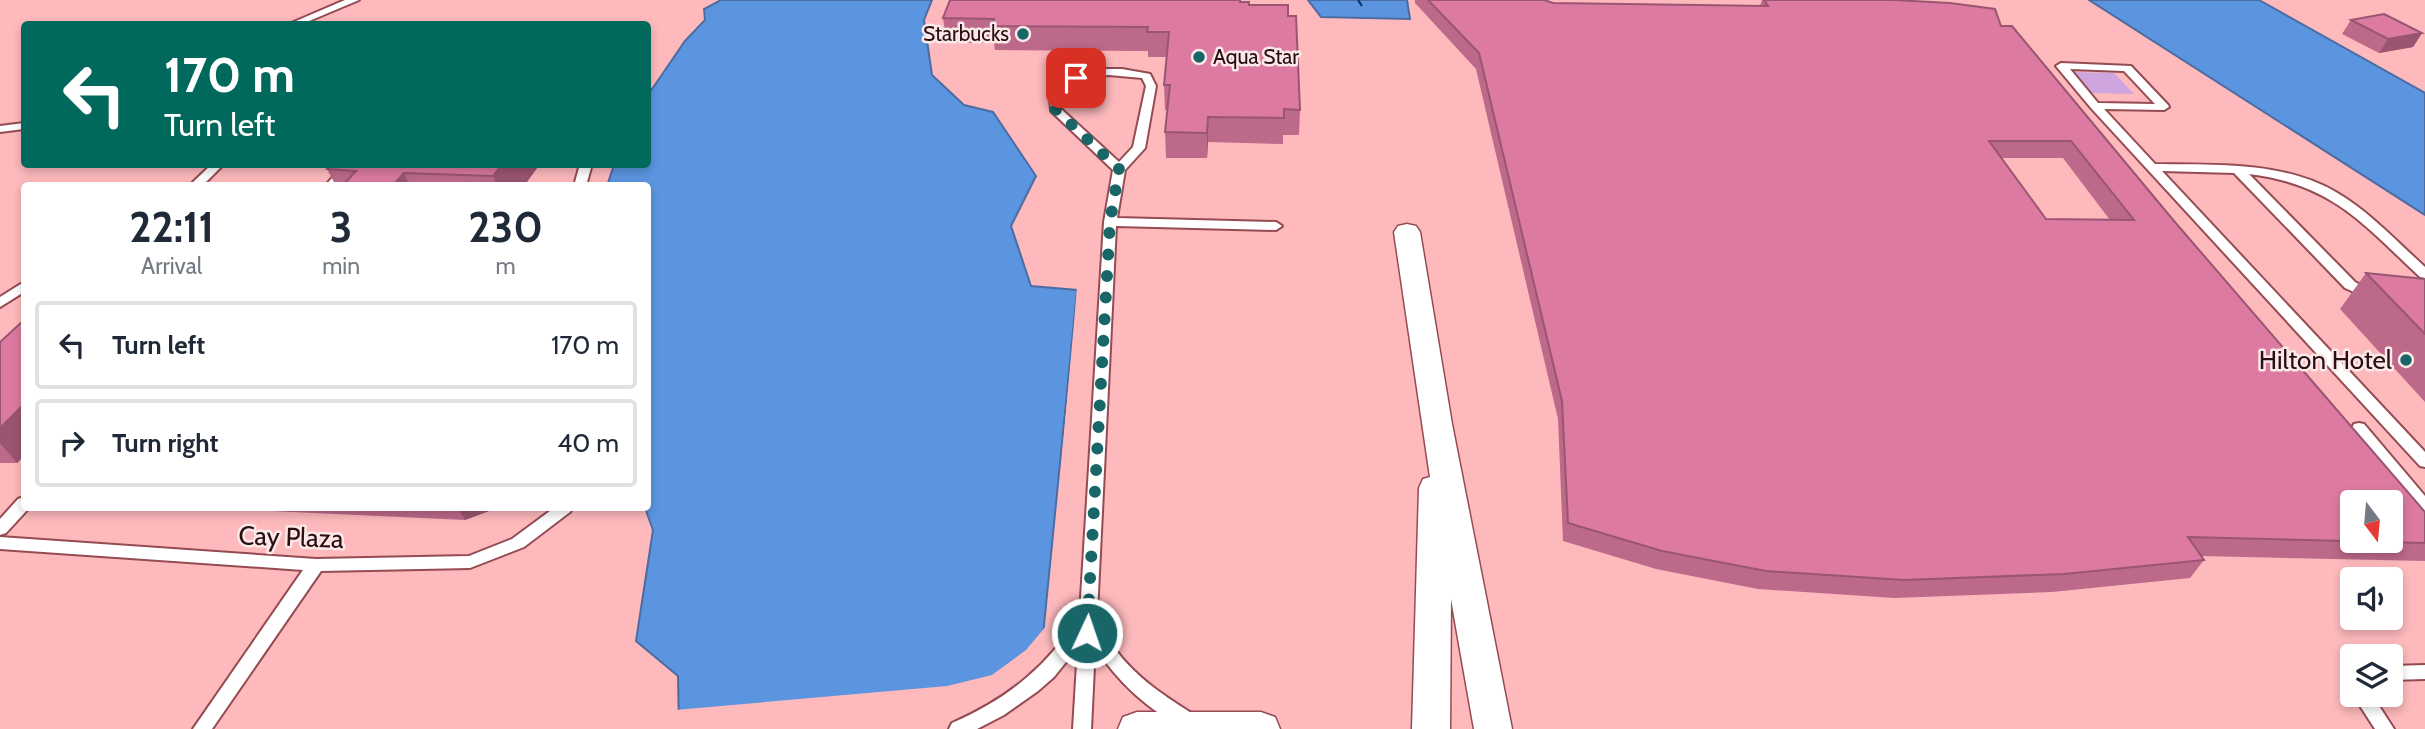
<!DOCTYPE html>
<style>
:root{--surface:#fff;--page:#f2f2f3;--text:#1f2937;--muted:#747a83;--line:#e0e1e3}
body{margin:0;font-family:Cabin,sans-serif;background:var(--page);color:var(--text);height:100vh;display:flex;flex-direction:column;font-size:26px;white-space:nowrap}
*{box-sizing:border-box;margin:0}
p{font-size:23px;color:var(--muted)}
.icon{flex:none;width:38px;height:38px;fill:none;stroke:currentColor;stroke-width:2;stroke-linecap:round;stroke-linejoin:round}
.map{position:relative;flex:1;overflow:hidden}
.panel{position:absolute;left:21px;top:182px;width:630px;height:329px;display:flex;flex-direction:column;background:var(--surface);border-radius:7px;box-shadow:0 4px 10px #0003}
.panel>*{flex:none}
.guide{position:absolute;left:21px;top:21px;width:630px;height:147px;border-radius:7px;box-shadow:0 4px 10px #0003;background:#00695c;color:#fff;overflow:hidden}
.needle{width:46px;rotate:164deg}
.tools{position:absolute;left:2340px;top:490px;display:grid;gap:14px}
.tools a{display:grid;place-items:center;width:63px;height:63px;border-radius:7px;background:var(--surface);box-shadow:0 4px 10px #0003;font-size:35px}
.pin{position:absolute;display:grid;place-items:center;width:60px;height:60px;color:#fff;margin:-30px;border-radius:14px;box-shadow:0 4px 10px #0006}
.me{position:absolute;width:77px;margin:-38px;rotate:3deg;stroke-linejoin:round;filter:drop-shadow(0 0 5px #0008)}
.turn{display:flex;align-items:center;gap:24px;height:147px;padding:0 28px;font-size:32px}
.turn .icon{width:91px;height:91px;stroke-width:2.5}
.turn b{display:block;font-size:49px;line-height:60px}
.eta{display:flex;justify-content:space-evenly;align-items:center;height:119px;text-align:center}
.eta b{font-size:42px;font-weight:700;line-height:49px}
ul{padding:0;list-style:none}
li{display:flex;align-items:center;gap:21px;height:88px;margin:0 14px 10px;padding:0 14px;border:4px solid var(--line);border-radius:7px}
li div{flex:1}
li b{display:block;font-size:26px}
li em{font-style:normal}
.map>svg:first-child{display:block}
.green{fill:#cfa5e0}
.water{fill:#5b95e0;stroke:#4d6ca2;stroke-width:2}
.pier{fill:#fdb9bc}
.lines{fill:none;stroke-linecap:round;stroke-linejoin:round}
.ferry{stroke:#062e5e;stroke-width:2;stroke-dasharray:7 5;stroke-linecap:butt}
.service-casing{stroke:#954b52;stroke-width:4}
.minor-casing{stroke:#954b52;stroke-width:3}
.service{fill:#fff;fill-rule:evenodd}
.minor{fill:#fff;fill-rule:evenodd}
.wall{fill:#bd698a;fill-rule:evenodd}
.shaded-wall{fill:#9a5571}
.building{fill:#dc7aa1;stroke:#9a5571;stroke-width:2;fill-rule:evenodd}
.route{stroke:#186667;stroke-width:12;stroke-dasharray:0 21.6}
.poi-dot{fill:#186667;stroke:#fbe9e9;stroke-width:2.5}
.labels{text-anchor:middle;stroke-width:5;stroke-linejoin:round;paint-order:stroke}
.far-poi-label{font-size:21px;fill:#2b0e11;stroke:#fbe9e9;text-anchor:end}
.poi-label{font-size:26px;fill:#2b0e11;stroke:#fbe9e9;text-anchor:end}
.street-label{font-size:26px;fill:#2b0e11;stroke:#fbe9e9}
</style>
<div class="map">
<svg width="2425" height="729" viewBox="0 0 2425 729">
<rect width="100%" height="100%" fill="#fdb9bc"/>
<!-- green -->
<path class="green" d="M2072 72 2114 73 2134 94 2090 93Z"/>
<!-- water -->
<g class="water">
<path d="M721 0H932L924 20 932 75 964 105 993 112 1036 176 1011 226 1031 286 1077 290 1035 717 679 729 678 676 636 641 653 530 645 508H648V186H607L614 165 648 164V95L685 41 705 20 704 9Z"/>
<path d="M1308 0H1407L1410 19 1321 17Z"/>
<path d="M2089 0H2259L2425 93V215Z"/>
</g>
<!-- pier -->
<g class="pier">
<path d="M1077 286 1080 290 1047 624 1074 323Z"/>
<path d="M1047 625 1039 717 1041 729H675V710L947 686 992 675 1026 650Z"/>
</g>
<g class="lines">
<!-- ferry -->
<path class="ferry" d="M1358 0 1362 6"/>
<defs>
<g id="service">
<path d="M345 0H359L302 24H289Z"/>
<path d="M2061 63 2131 66 2168 105 2169 107 2164 110 2104 109 2155 164C2215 165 2280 161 2334 191 2368 210 2396 241 2425 267V278L2420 277C2362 223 2332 184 2249 174L2355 282 2377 294 2375 297H2365L2345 288 2234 173 2162 171 2425 452V467L2420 466 2091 108 2056 66ZM2070 69 2124 71 2155 104 2098 103Z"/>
<path d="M1097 69H1122L1150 74 1156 86 1145 148 1125 170 1117 218 1276 222 1282 226 1276 230 1116 226 1097 614C1103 626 1107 638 1115 649 1136 678 1166 697 1196 716L1199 722 1196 728 1187 729C1151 713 1115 680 1095 646L1091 729H1073L1078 647 1054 677 1038 691 1004 715 977 729H949L952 723C1007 699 1049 666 1080 614L1104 222 1113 170 1051 111 1050 94 1070 77ZM1109 75 1142 78 1146 86 1133 147 1119 162 1060 108V95C1075 81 1090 76 1109 75Z"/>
<path d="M24 123V129L0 132V126Z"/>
<path d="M212 164H224L202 186H189Z"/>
<path d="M344 164H356L338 186H325Z"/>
<path d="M580 164H592L586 186H574Z"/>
<path d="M24 282V292L0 307V297Z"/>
<path d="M2359 423 2364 424 2425 496V513L2419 511 2354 432 2352 428 2354 424Z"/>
<path d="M24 497V508H29L6 533 0 535V519L18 499Z"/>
<path d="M554 508H572L570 512 524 547 470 568 321 571 212 729H193L303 570 0 549V537L316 559 469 556 512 539Z"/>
<path d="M2425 665V679L2390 680V666Z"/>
<path d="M2353 695H2372L2394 729H2375Z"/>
</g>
<g id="minor">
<path d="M1407 224 1416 226 1420 232 1452 424 1512 729H1474L1451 599 1450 729H1412L1419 488 1423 479 1430 477 1394 232 1398 226Z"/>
<path d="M1137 712H1261L1275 717 1280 729H1118L1123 717Z"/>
</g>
</defs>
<!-- service casing -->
<use href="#service" class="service-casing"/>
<!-- minor casing -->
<use href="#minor" class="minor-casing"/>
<!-- service -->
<use href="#service" class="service"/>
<!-- minor -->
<use href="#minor" class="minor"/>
</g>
<!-- wall -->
<g class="wall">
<path d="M1415 0H1544L1553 3 1760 6 1762 0H1894L2001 26 2174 221 2425 512V561L2201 556 2204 560 2190 578 2052 592 1894 598 1758 589 1656 569 1563 541 1558 419 1476 69 1415 3ZM2002 158H2063L2110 220 2046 219Z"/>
<path d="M1240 2 1288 16 1300 110 1299 135H1283V144L1208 142 1207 158H1166L1165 132 1167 110H1165L1164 85 1167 57H1148V51L995 50 994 43H947L943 18Z"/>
<path d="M2351 20 2422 33 2413 47 2379 53 2342 34Z"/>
<path d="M540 164 524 186H336L327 169Z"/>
<path d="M2366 273 2425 279V402L2340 309Z"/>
<path d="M24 320V456L17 463H0V342Z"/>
<path d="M207 508H497L465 520Z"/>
</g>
<!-- shaded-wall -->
<g class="shaded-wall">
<path d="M2422 33 2413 47 2379 53 2388 39Z"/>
<path d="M1208 117V142L1207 158V133Z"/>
<path d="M502 164H540L524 186H497L493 176Z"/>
<path d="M404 173 410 186H392Z"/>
<path d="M24 404V456L17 463 0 443V428Z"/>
<path d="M458 508H497L465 520Z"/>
</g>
<!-- building -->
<g class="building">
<path d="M950 0H1240V2H1249V5H1288V16H1296L1300 110 1284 109V118L1208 117 1207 133 1165 132 1170 85H1164L1169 32H1147L1148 27 992 26 994 19 943 18Z"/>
<path d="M1428 0H1544L1553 3 1768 6 1764 0H1894L1950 3 1995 9 2001 26H2012L2174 221 2425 512V543L2188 537 2204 560 2064 574 1904 580 1766 571 1662 551 1568 523 1562 401 1479 53ZM1989 141H2071L2134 220 2046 219ZM2352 502H2390V541H2352Z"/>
<path d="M2384 14 2422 33 2388 39 2351 20Z"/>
<path d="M331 164H502L493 176 404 173 392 186H342L356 171 327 169Z"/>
<path d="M2366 273 2425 279V334Z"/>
<path d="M24 320V404L0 428V342Z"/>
</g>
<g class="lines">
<!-- route -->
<path class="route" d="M1076 78C1061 84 1050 93 1055 109L1119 169 1110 222 1087 633"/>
</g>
<!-- markers -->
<g class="poi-dot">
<circle cx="1023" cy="34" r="7"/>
<circle cx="1199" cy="57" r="7"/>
<circle cx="2406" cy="360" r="7"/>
</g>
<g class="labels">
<!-- far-poi labels -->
<g class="far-poi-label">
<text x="1009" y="41">Starbucks</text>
<text x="1213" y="64" text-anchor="start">Aqua Star</text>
</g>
<!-- poi labels -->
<g class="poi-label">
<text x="2392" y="369">Hilton Hotel</text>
</g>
<!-- street labels -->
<g class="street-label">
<text transform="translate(291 537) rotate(2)" y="9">Cay Plaza</text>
</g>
</g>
</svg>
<div class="tools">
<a><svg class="needle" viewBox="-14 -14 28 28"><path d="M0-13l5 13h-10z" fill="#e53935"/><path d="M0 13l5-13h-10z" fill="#747a83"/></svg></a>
<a><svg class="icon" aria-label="sound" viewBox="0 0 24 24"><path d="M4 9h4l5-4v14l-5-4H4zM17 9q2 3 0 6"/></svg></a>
<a><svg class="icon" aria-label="layers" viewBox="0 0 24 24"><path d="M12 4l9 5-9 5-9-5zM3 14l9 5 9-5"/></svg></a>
</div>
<div class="pin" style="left:1076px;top:78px;background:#d93025"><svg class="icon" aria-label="arrive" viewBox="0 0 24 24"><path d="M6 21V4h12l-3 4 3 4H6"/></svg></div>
<svg class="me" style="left:1087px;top:633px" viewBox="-20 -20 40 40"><circle r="17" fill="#186667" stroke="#fff" stroke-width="3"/><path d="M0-11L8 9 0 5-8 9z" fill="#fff"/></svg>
<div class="guide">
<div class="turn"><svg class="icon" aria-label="left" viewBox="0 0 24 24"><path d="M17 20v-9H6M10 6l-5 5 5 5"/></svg><div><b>170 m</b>Turn left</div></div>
</div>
<section class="panel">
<div class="eta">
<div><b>22:11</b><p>Arrival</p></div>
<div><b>3</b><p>min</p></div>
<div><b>230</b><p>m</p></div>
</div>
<ul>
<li><svg class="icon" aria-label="left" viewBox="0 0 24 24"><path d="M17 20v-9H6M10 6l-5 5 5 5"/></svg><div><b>Turn left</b></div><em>170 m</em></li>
<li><svg class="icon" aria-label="right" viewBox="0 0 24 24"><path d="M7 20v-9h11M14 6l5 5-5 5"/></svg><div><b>Turn right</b></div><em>40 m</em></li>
</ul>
</section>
</div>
